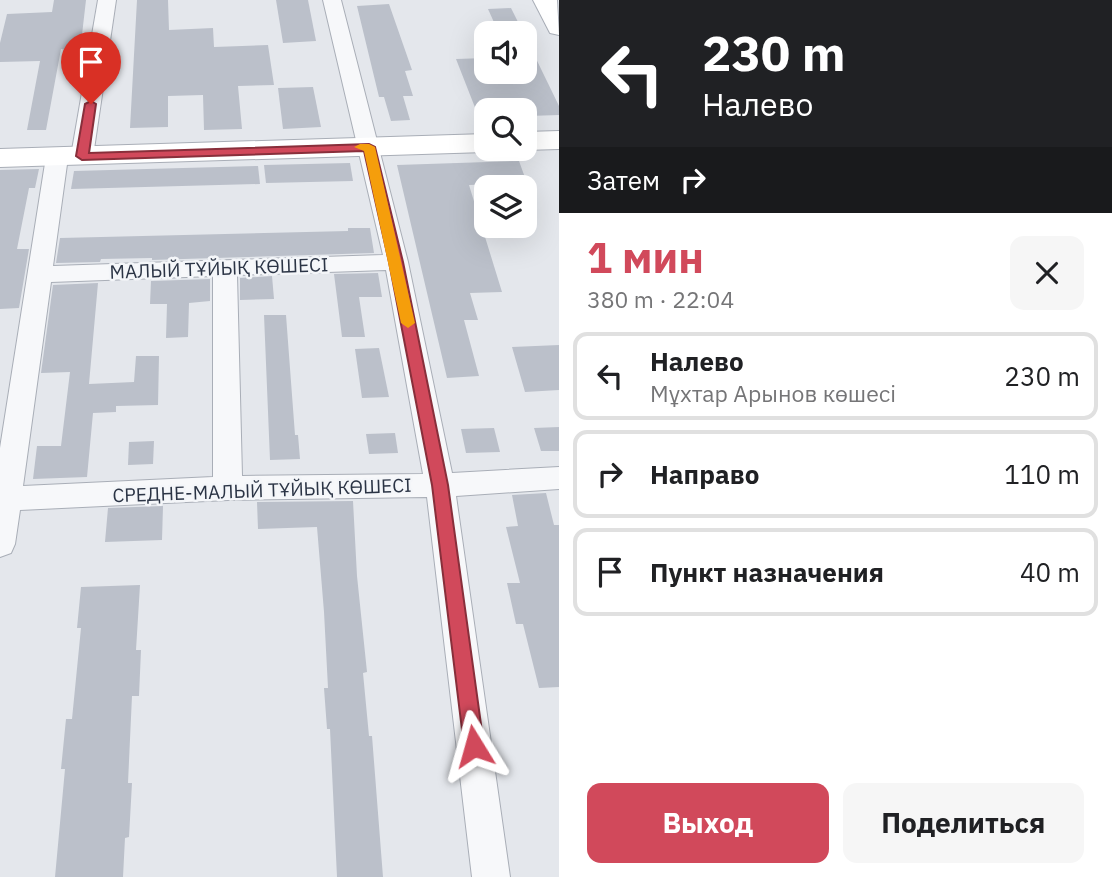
<!DOCTYPE html>
<html lang="ru">
<meta charset="utf-8">
<style>
:root{--surface:#fff;--page:#f6f6f6;--text:#202124;--muted:#757577;--line:#e0e0e0;--accent:#d1495b}
body{margin:0;font-family:"IBM Plex Sans",sans-serif;background:var(--page);color:var(--text);height:100vh;display:flex;flex-direction:column;font-size:26px;white-space:nowrap}
*{box-sizing:border-box;margin:0}
p{font-size:23px;color:var(--muted)}
.icon{flex:none;width:38px;height:38px;fill:none;stroke:currentColor;stroke-width:2;stroke-linecap:round;stroke-linejoin:round}
.map{position:relative;flex:1;overflow:hidden}
.drawer{display:flex;flex-direction:column;background:var(--surface);width:553px}
.drawer>*{flex:none}
.hud{background:#202124;color:#fff;overflow:hidden}
.buttons{position:absolute;left:474px;top:21px;display:grid;gap:14px}
.buttons a{display:grid;place-items:center;width:63px;height:63px;border-radius:14px;background:var(--surface);box-shadow:0 7px 28px #0002;font-size:35px}
.pin{position:absolute;display:grid;place-items:center;width:60px;height:60px;color:#fff;margin:-72px -30px;border-radius:50% 50% 50% 0;rotate:-45deg;box-shadow:0 0 7px #0007}
.pin .icon{rotate:45deg}
.me{position:absolute;width:77px;margin:-38px;rotate:352deg;stroke-linejoin:round;filter:drop-shadow(0 0 5px #0008)}
.turn{display:flex;align-items:center;gap:24px;height:147px;padding:0 28px;font-size:32px}
.turn .icon{width:91px;height:91px;stroke-width:2.5}
.turn b{display:block;font-size:49px;line-height:60px}
.then{display:flex;align-items:center;height:66px;padding:0 28px;background:#0003;gap:14px;font-size:26px}
.round{display:grid;place-items:center;flex:none;width:74px;height:74px;border-radius:14px;background:var(--page)}
.summary{display:flex;align-items:center;justify-content:space-between;height:119px;padding:0 28px}
h1{font-size:42px;font-weight:800;line-height:52px;color:var(--accent)}
.cta{display:flex;gap:14px;margin-top:auto;padding:14px 28px}
.cta a{flex:1;height:80px;border-radius:14px;background:var(--accent);color:#fff;font-size:28px;font-weight:800;line-height:80px;text-align:center}
.cta a+a{background:var(--page);color:var(--text)}
ul{padding:0;list-style:none}
li{display:flex;align-items:center;gap:21px;height:88px;margin:0 14px 10px;padding:0 14px;border:4px solid var(--line);border-radius:14px}
li div{flex:1}
li b{display:block;font-size:26px}
li em{font-style:normal}
main{display:flex;flex:1;min-height:0}
.map>svg:first-child{display:block}
.building{fill:#bbc0ca}
.lines{fill:none;stroke-linecap:round;stroke-linejoin:round}
.minor-casing{stroke:#a9aeb7;stroke-width:2}
.secondary-casing{stroke:#a9aeb7;stroke-width:2}
.minor{fill:#f7f8fa;fill-rule:evenodd}
.secondary{fill:#fff;fill-rule:evenodd}
.route{fill:#d1495b;stroke:#882f3b;stroke-width:2}
.slow{fill:#f59e0b}
.labels{text-anchor:middle;stroke-width:5;stroke-linejoin:round;paint-order:stroke}
.street-label{font-size:19px;fill:#2b3445;stroke:#f4f6f9}
</style>
<main>
<div class="map">
<svg width="559" height="877" viewBox="0 0 559 877">
<rect width="100%" height="100%" fill="#e4e7ec"/>
<!-- building -->
<g class="building">
<path d="M54 0H86L80 52 61 49 46 130H27L40 61 0 62V43L7 14 52 12Z"/>
<path d="M137 0H168L169 30 213 28 214 47 268 45 274 85 238 86 242 129 204 130 203 95 168 96V127L130 128Z"/>
<path d="M276 0H308L316 41 283 43Z"/>
<path d="M389 4 412 70 405 71 413 96H403L410 120 391 121 384 97H379L357 6Z"/>
<path d="M511 8 521 28 497 29 488 9Z"/>
<path d="M525 36 559 106V115L528 116 525 110H476L456 59 486 58V72H525Z"/>
<path d="M313 87 321 127 283 129 278 88Z"/>
<path d="M519 161 527 183 469 185 502 292 470 293 478 320H464L479 376 447 378 397 165Z"/>
<path d="M350 163 353 181 266 183 264 165Z"/>
<path d="M258 166 260 184 71 189 74 171Z"/>
<path d="M39 169 35 188H29L17 249H29L19 308 0 309V170Z"/>
<path d="M348 228H370L374 253 152 260V258L101 259 100 262 56 263 60 238 348 231Z"/>
<path d="M378 273 382 297H359L365 337H342L334 274Z"/>
<path d="M272 276 274 299 240 300V278Z"/>
<path d="M210 279V301L189 303 188 337 166 338 167 304H150L151 281Z"/>
<path d="M98 283 89 384 134 382 136 356H159L158 405 116 406V412L93 413 87 477 33 479 37 446H61L70 372 41 373 53 285Z"/>
<path d="M264 315H286L295 435H298L300 459 270 460Z"/>
<path d="M559 345V390L525 392 512 347Z"/>
<path d="M379 348 389 397 362 398 355 349Z"/>
<path d="M559 427V451H541L534 428Z"/>
<path d="M494 428 500 452 466 453 461 429Z"/>
<path d="M395 433 398 453 369 454 366 434Z"/>
<path d="M154 441 153 464 128 465 129 442Z"/>
<path d="M546 493 554 525H559V687L539 688 523 624H516L507 583H520L506 527 518 526 512 495Z"/>
<path d="M353 501 357 576 367 672 363 673 369 736H372L383 877H337L330 729H327L324 688H328L324 612 317 527 258 529 257 502Z"/>
<path d="M163 506 162 540 105 542 108 508Z"/>
<path d="M140 585 136 650H141L139 696H132L128 783H132L129 837 125 838 123 877H55L65 769H61L66 719H72L81 628H77L81 587Z"/>
</g>
<g class="lines">
<defs>
<g id="minor">
<path d="M98 0H116L93 156 89 160H75L71 156Z"/>
<path d="M323 0H341L408 262 452 473 559 467V489L456 496 510 877H472L427 497 228 500 20 510 15 544 11 553 0 557V448L46 157 50 153H64L68 157 53 266 383 255ZM386 270 423 474 242 476 237 275ZM213 276V477L23 486 51 282Z"/>
</g>
<g id="secondary">
<path d="M533 0H557L559 35 550 33Z"/>
<path d="M559 131V149L525 150 522 149H525V132Z"/>
<path d="M486 134V149H496L486 152 0 167V149Z"/>
</g>
</defs>
<!-- minor casing -->
<use href="#minor" class="minor-casing"/>
<!-- secondary casing -->
<use href="#secondary" class="secondary-casing"/>
<!-- minor -->
<use href="#minor" class="minor"/>
<!-- secondary -->
<use href="#secondary" class="secondary"/>
</g>
<!-- route -->
<path class="route" d="M91 101 96 104 89 153 369 144 375 147 403 262 448 485 484 746 481 753 474 756 467 753 464 746 432 485 389 262 364 151 82 160 76 156 85 104Z"/>
<!-- slow -->
<path class="slow" d="M360 144H369L375 147 415 323 408 328 401 323 364 151 354 147Z"/>
<g class="labels">
<!-- street labels -->
<g class="street-label">
<text transform="translate(219 268) rotate(-2)" y="7">МАЛЫЙ ТҰЙЫҚ КӨШЕСІ</text>
<text transform="translate(262 490) rotate(-2)" y="7">СРЕДНЕ-МАЛЫЙ ТҰЙЫҚ КӨШЕСІ</text>
</g>
</g>
</svg>
<div class="buttons">
<a><svg class="icon" aria-label="sound" viewBox="0 0 24 24"><path d="M4 9h4l5-4v14l-5-4H4zM17 9q2 3 0 6"/></svg></a>
<a><svg class="icon" aria-label="search" viewBox="0 0 24 24"><circle cx="10" cy="10" r="6"/><path d="M15 15l6 6"/></svg></a>
<a><svg class="icon" aria-label="layers" viewBox="0 0 24 24"><path d="M12 4l9 5-9 5-9-5zM3 14l9 5 9-5"/></svg></a>
</div>
<div class="pin" style="left:91px;top:104px;background:#d93025"><svg class="icon" aria-label="arrive" viewBox="0 0 24 24"><path d="M6 21V4h12l-3 4 3 4H6"/></svg></div>
<svg class="me" style="left:474px;top:746px" viewBox="-20 -20 40 40"><path d="M0-17L14 15 0 8-14 15z" fill="#d1495b" stroke="#fff" stroke-width="4"/></svg>
</div>
<section class="drawer">
<div class="hud">
<div class="turn"><svg class="icon" aria-label="left" viewBox="0 0 24 24"><path d="M17 20v-9H6M10 6l-5 5 5 5"/></svg><div><b>230 m</b>Налево</div></div>
<div class="then">Затем<svg class="icon" aria-label="right" viewBox="0 0 24 24"><path d="M7 20v-9h11M14 6l5 5-5 5"/></svg></div>
</div>
<div class="summary"><div><h1>1 мин</h1><p>380 m · 22:04</p></div><a class="round"><svg class="icon" aria-label="close" viewBox="0 0 24 24"><path d="M6 6l12 12M18 6L6 18"/></svg></a></div>
<ul>
<li><svg class="icon" aria-label="left" viewBox="0 0 24 24"><path d="M17 20v-9H6M10 6l-5 5 5 5"/></svg><div><b>Налево</b><p>Мұхтар Арынов көшесі</p></div><em>230 m</em></li>
<li><svg class="icon" aria-label="right" viewBox="0 0 24 24"><path d="M7 20v-9h11M14 6l5 5-5 5"/></svg><div><b>Направо</b></div><em>110 m</em></li>
<li><svg class="icon" aria-label="arrive" viewBox="0 0 24 24"><path d="M6 21V4h12l-3 4 3 4H6"/></svg><div><b>Пункт назначения</b></div><em>40 m</em></li>
</ul>
<div class="cta"><a>Выход</a><a>Поделиться</a></div>
</section>
</main>
